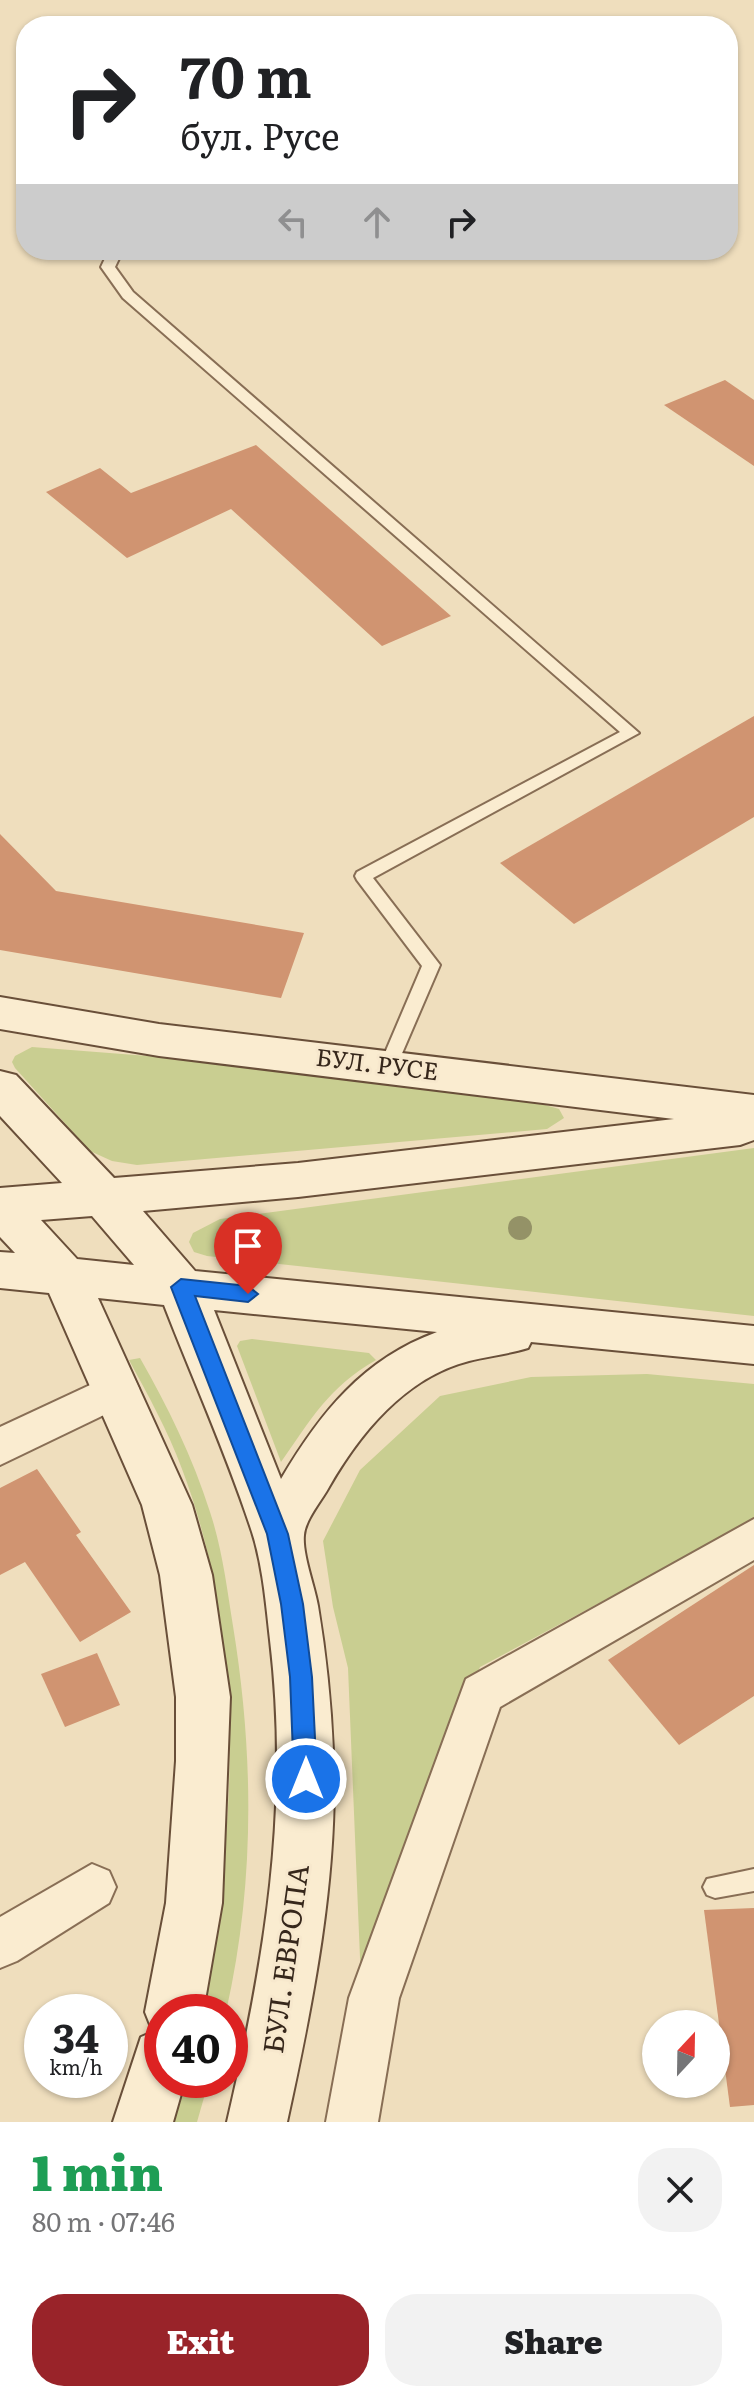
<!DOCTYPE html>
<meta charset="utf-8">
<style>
:root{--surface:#fff;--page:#f2f2f2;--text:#202124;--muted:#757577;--accent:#992329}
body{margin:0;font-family:Literata,serif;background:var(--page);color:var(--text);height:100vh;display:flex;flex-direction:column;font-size:30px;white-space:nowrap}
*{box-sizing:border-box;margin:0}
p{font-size:26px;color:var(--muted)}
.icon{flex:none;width:44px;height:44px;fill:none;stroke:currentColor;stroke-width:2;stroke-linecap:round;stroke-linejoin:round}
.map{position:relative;height:2122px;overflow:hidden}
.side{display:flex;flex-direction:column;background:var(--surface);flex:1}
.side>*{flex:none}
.guide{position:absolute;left:16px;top:16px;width:722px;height:244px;border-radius:32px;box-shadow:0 2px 6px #0004;background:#fff;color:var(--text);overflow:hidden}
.needle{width:52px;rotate:22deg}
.tools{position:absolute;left:642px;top:2010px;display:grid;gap:16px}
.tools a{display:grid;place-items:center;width:88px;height:88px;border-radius:50%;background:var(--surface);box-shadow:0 2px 6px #0004;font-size:40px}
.speed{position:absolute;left:24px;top:1994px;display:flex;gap:16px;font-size:40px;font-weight:700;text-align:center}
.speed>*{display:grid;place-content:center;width:104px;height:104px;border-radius:50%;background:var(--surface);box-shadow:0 2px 6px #0004;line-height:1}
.speed small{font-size:20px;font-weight:400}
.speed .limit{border:12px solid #d22;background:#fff;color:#111}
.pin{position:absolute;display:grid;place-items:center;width:68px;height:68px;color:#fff;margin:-82px -34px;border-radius:50% 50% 50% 0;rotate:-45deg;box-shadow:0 0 8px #0007}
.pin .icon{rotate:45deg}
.me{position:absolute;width:88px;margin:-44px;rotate:0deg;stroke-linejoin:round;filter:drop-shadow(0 0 6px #0008)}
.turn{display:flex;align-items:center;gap:28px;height:168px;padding:0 32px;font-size:36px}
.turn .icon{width:104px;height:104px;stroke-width:2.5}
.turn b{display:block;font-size:56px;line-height:68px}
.lanes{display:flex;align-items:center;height:76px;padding:0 32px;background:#0003;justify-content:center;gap:40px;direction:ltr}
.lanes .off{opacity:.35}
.round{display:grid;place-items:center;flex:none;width:84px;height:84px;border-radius:32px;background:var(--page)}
.overview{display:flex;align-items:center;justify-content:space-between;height:136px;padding:0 32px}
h1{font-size:48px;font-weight:800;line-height:60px;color:#1e9e55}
.button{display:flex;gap:16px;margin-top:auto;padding:16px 32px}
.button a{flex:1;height:92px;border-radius:32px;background:var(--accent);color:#fff;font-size:32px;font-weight:800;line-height:92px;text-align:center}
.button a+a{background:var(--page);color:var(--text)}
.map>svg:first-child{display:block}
.green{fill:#c9ce91}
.building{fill:#d09471}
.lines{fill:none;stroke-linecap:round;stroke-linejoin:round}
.lane-casing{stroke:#886e55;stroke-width:4}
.street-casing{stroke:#886e55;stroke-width:4}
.secondary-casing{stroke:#694f39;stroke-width:4}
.lane{fill:#faecd0;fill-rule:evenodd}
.street{fill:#faecd0;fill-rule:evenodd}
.secondary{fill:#faecd0;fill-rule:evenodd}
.tree{fill:#949267}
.route{fill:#1a73e8;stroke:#114b97;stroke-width:2}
.labels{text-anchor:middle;stroke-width:6;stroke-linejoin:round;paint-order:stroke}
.street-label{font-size:24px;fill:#36271b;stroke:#f7e8cd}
.near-street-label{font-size:28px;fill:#36271b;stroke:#f7e8cd}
</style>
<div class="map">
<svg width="754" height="2122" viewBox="0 0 754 2122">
<rect width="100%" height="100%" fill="#efdebd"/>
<!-- green -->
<g class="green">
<path d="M32 1047 148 1056 532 1101 559 1109 564 1118 547 1129 137 1165 112 1161 90 1151 15 1068 12 1062 15 1056Z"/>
<path d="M754 1148V1316L207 1256 194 1252 189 1242 193 1233 220 1219Z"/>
<path d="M252 1339 369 1353 376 1360C328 1388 312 1418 281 1462L237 1346 240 1341Z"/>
<path d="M140 1358C168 1407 193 1458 210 1512 222 1548 227 1588 233 1626 254 1755 255 1884 226 2012H193C243 1847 244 1631 182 1469 168 1431 148 1395 129 1360Z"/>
<path d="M647 1374 754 1384V1520L480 1667 361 1982 348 1668 333 1607 323 1541 360 1470 440 1396 531 1377Z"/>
<path d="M175 2080H209L197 2122H164Z"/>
</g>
<!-- building -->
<g class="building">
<path d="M725 380 754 400V466L664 405Z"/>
<path d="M256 445 451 616 382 646 231 509 127 558 46 492 100 468 131 493Z"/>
<path d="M754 716V817L574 924 500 863Z"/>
<path d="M0 834 56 891 304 933 281 998 0 950Z"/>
<path d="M37 1469 81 1532 76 1535 131 1612 80 1642 25 1562 0 1575V1488Z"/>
<path d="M754 1565V1696L679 1745 608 1660Z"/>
<path d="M97 1653 120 1705 65 1727 41 1674Z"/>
<path d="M754 1908V2105L730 2107 704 1910Z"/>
</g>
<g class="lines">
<defs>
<g id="lane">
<path d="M109 250H123L115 267 133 292 639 733 373 878 440 965 394 1072H382L379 1067 422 966 357 880 355 876 357 872 620 732 123 298 101 267Z"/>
<path d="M754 1869V1891L715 1898 707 1895 703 1887 707 1879Z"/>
</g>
<g id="street">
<path d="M118 1372 133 1377 139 1389 133 1401 0 1465V1427Z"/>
<path d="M754 1519V1560L500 1707 399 1998 378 2122H326L349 1998 466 1679Z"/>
<path d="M92 1864 109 1871 116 1887 109 1903 17 1961 0 1968V1917Z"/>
</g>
<path id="secondary" d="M0 997 159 1024 754 1095V1140L740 1145 298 1197 143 1211 195 1271 754 1326V1364L531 1342 528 1348C509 1354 489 1356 469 1361 406 1377 360 1433 329 1487 322 1500 305 1520 304 1535 302 1554 315 1587 318 1606 326 1654 331 1702 333 1751 339 1873 313 2003 287 2122H227C265 1959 290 1808 270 1640 266 1605 263 1566 252 1532 227 1455 193 1380 164 1305L98 1298 192 1505 212 1575 230 1697 222 1903 203 2012H162V2080H185L173 2122H113L141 2037 153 2032 145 2012 166 1903 176 1761V1697L160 1575 142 1505 49 1293 0 1288V1252L15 1253 0 1237V1188L62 1183 0 1116V1071L16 1075 114 1178 298 1163 674 1119 159 1056 0 1029ZM92 1216 134 1265 77 1259 41 1220ZM214 1310 437 1332C363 1359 320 1413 281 1479Z"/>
</defs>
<!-- lane casing -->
<use href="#lane" class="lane-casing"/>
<!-- street casing -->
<use href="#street" class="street-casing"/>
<!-- secondary casing -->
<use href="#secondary" class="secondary-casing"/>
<!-- lane -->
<use href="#lane" class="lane"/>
<!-- street -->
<use href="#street" class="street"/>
<!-- secondary -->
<use href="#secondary" class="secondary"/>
</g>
<!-- trees -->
<circle class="tree" cx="520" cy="1228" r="12"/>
<!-- route -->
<path class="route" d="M181 1279 248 1286 258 1294 248 1302 195 1296 288 1534 303 1604 312 1677 317 1779 314 1786 306 1789 298 1786 294 1779 290 1677 281 1604 267 1534 171 1287Z"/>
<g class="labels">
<!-- street labels -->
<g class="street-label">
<text transform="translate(377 1065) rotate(7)" y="8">БУЛ. РУСЕ</text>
</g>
<!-- near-street labels -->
<g class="near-street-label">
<text transform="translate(286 1959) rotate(-82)" y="10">БУЛ. ЕВРОПА</text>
</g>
</g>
</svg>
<div class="tools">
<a><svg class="needle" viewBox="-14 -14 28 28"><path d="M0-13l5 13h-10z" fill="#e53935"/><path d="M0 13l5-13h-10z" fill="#757577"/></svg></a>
</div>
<div class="speed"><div>34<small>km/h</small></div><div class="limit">40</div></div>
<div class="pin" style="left:248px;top:1294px;background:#d93025"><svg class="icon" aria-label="arrive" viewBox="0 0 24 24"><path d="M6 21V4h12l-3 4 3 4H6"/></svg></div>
<svg class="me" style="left:306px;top:1779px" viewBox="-20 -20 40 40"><circle r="17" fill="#1a73e8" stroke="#fff" stroke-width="3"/><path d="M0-11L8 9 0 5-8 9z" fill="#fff"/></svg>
<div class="guide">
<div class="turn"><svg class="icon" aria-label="right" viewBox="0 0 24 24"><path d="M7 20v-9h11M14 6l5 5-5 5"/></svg><div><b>70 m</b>бул. Русе</div></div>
<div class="lanes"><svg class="icon off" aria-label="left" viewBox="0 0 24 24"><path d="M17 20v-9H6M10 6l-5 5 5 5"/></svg><svg class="icon off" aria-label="ahead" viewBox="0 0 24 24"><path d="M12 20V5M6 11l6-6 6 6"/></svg><svg class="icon" aria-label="right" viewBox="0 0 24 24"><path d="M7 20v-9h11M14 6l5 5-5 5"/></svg></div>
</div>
</div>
<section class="side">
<div class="overview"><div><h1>1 min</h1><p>80 m · 07:46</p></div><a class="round"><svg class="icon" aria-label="close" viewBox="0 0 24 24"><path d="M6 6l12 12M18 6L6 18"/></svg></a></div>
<div class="button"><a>Exit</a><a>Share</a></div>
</section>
